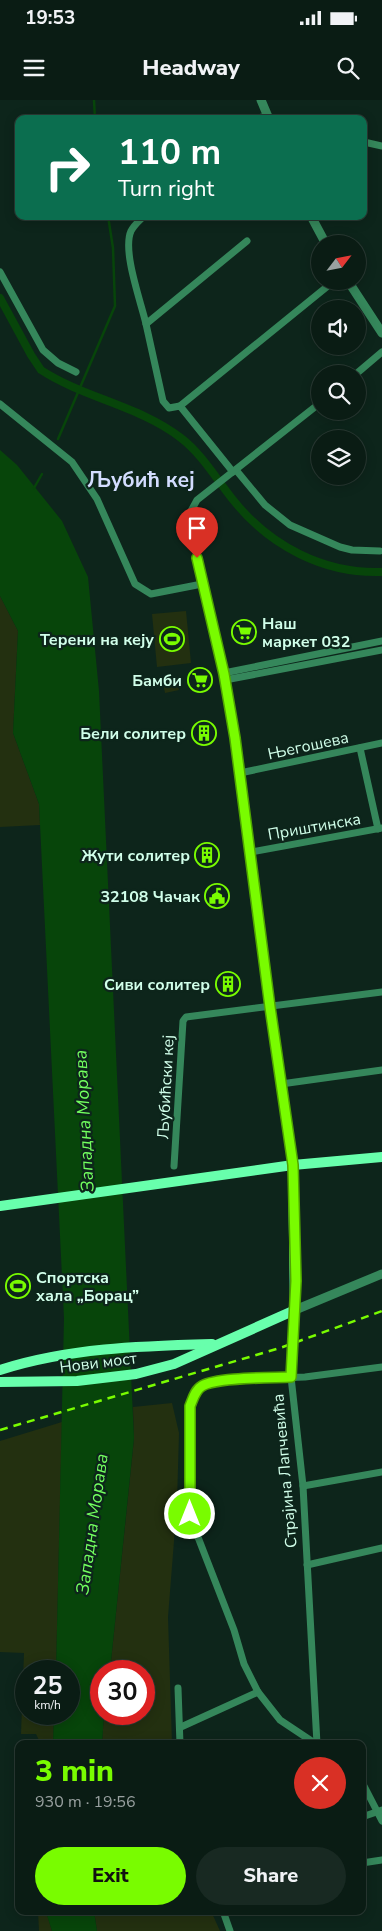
<!DOCTYPE html>
<meta charset="utf-8">
<style>
:root{--surface:#0a1c14;--page:#182922;--text:#f1f3f6;--muted:#99a1a0;--line:#2a3a34;--accent:#79fc00}
body{margin:0;font-family:"Nunito Sans",sans-serif;background:var(--page);color:var(--text);height:100vh;display:flex;flex-direction:column;font-size:19px;white-space:nowrap}
*{box-sizing:border-box;margin:0}
p{font-size:16px;color:var(--muted)}
.icon{flex:none;width:28px;height:28px;fill:none;stroke:currentColor;stroke-width:2;stroke-linecap:round;stroke-linejoin:round}
.map{position:relative;flex:1;overflow:hidden}
.side{position:absolute;left:15px;top:1640px;width:351px;height:175px;display:flex;flex-direction:column;background:var(--surface);border-radius:10px;box-shadow:0 2px 12px #0003,0 0 0 1px var(--line)}
.side>*{flex:none}
.banner{position:absolute;left:15px;top:15px;width:352px;height:105px;border-radius:10px;box-shadow:0 2px 12px #0003,0 0 0 1px var(--line);background:#0b6e4f;color:#fff;overflow:hidden}
.needle{width:32px;rotate:58deg}
.controls{position:absolute;left:311px;top:135px;display:grid;gap:10px}
.controls a{display:grid;place-items:center;width:55px;height:55px;border-radius:50%;background:var(--surface);box-shadow:0 2px 12px #0003,0 0 0 1px var(--line);font-size:25px}
.speed{position:absolute;left:15px;top:1560px;display:flex;gap:10px;font-size:25px;font-weight:700;text-align:center}
.speed>*{display:grid;place-content:center;width:65px;height:65px;border-radius:50%;background:var(--surface);box-shadow:0 2px 12px #0003,0 0 0 1px var(--line);line-height:1}
.speed small{font-size:12px;font-weight:400}
.speed .limit{border:8px solid #d22;background:#fff;color:#111}
.pin{position:absolute;display:grid;place-items:center;width:42px;height:42px;color:#fff;margin:-51px -21px;border-radius:50% 50% 50% 0;rotate:-45deg;box-shadow:0 0 5px #0007}
.pin .icon{rotate:45deg}
.me{position:absolute;width:55px;margin:-28px;rotate:0deg;stroke-linejoin:round;filter:drop-shadow(0 0 4px #0008)}
.turn{display:flex;align-items:center;gap:18px;height:105px;padding:0 20px;font-size:22px}
.turn .icon{width:65px;height:65px;stroke-width:2.5}
.turn b{display:block;font-size:35px;line-height:42px}
.round{display:grid;place-items:center;flex:none;width:52px;height:52px;border-radius:26px;background:var(--page)}
.head{display:flex;align-items:center;justify-content:space-between;height:85px;padding:0 20px}
h1{font-size:30px;font-weight:800;line-height:38px;color:var(--accent)}
.button{display:flex;gap:10px;margin-top:auto;padding:10px 20px}
.button a{flex:1;height:58px;border-radius:30px;background:var(--accent);color:#111;font-size:20px;font-weight:800;line-height:58px;text-align:center}
.button a+a{background:var(--page);color:var(--text)}
.status{display:flex;justify-content:space-between;align-items:center;height:35px;padding:0 25px;background:var(--surface);direction:ltr}
.status svg{height:14px;fill:currentColor}
header{display:flex;justify-content:space-between;align-items:center;height:65px;padding:0 20px;background:var(--surface);font-size:22px;font-weight:800}
.map>svg:first-child{display:block}
.green{fill:#233010}
.water{fill:#07450a}
.lines{fill:none;stroke-linecap:round;stroke-linejoin:round}
.stream{stroke:#07450a;stroke-width:2.5}
.canal{stroke:#07450a;stroke-width:8}
.minor{stroke:#35875b;stroke-width:7}
.tertiary{stroke:#35875b;stroke-width:9}
.secondary{stroke:#68ffac;stroke-width:10}
.rail{stroke:#79fc00;stroke-width:2.5;stroke-dasharray:8 6;stroke-linecap:butt}
.route-casing{stroke:#4fa400;stroke-width:12}
.route{stroke:#79fc00;stroke-width:9}
.labels{text-anchor:middle;stroke-width:4.5;stroke-linejoin:round;paint-order:stroke}
.poi-label{font-size:16px;font-weight:bold;fill:#d1ffea;stroke:#0d251b;text-anchor:end}
.street-label{font-size:16px;fill:#d1ffea;stroke:#0d251b}
.water-label{font-size:18px;font-style:italic;fill:#72ff5f;stroke:#0d251b}
.district-label{font-size:21px;font-weight:bold;fill:#d3ddff;stroke:#0d251b}
</style>
<div class="status"><b>19:53</b><svg viewBox="0 0 49 12"><path d="M0 12V9h3v3zM5 12V6h3v6zM10 12V3h3v9zM15 12V0h3v12zM26 1h20v11H26zM47 4h2v5h-2z"/></svg></div>
<header><svg class="icon" aria-label="menu" viewBox="0 0 24 24"><path d="M4 6h16M4 12h16M4 18h16"/></svg>Headway<svg class="icon" aria-label="search" viewBox="0 0 24 24"><circle cx="10" cy="10" r="6"/><path d="M15 15l6 6"/></svg></header>
<div class="map">
<svg width="382" height="1831" viewBox="0 0 382 1831">
<rect width="100%" height="100%" fill="#0d251b"/>
<!-- green -->
<g class="green">
<path d="M0 496 18 531 13 633 39 704 40 725 0 727Z"/>
<path d="M186 511 191 563 157 567 152 514Z"/>
<path d="M176 576 179 590 165 593 162 578Z"/>
<path d="M172 1303 179 1333 177 1403 168 1517 172 1644H102L104 1614H144V1571H110L134 1339 133 1307Z"/>
<path d="M62 1322 56 1571H26V1614H54L53 1644H41L36 1634H21L24 1553 0 1552V1341Z"/>
<path d="M38 1811H46L52 1831H39Z"/>
<path d="M94 1811H211L220 1831H97Z"/>
</g>
<!-- water -->
<g class="water">
<path d="M0 350 17 365 62 421 88 477 99 591 134 1338 110 1571H101V1614H104L102 1644H53L54 1614H69V1571H56L64 1218 39 704 13 633 18 531 0 496Z"/>
<path d="M94 1811 97 1831H52L46 1812Z"/>
</g>
<g class="lines">
<!-- stream -->
<g class="stream">
<path d="M94 0 95 19"/>
<path d="M58 339 115 206 113 148 108 116"/>
<path d="M34 388 42 374"/>
</g>
<!-- canal -->
<path class="canal" d="M0 198 31 255 41 270C84 298 140 306 181 338 202 354 217 380 234 401 270 446 324 474 382 472"/>
<!-- minor -->
<g class="minor">
<path d="M253 19 267 16"/>
<path d="M364 42 382 46"/>
<path d="M144 116C139 121 134 125 131 131 122 151 141 202 146 224"/>
<path d="M0 172 43 250 58 263 76 272"/>
<path d="M356 274 382 252"/>
<path d="M0 304 72 362 97 399 135 484 151 494 202 484"/>
<path d="M180 306 334 181"/>
<path d="M236 370 265 405 290 425 340 447 352 450 380 451"/>
<path d="M233 372 180 306 169 308 163 301 146 224 247 141"/>
<path d="M224 573 382 541"/>
<path d="M225 580 382 550"/>
<path d="M360 648 378 729"/>
<path d="M240 673 382 643"/>
<path d="M251 752 382 728"/>
<path d="M281 984 382 970"/>
<path d="M293 1065 270 907 235 638 224 573 189 422 191 411 197 400 320 303"/>
<path d="M174 1066 183 921 186 917 382 892"/>
<path d="M295 1210 291 1277 303 1386 317 1644"/>
<path d="M303 1386 382 1372"/>
<path d="M307 1465 382 1448"/>
<path d="M178 1588 180 1644"/>
<path d="M181 1627 258 1592"/>
<path d="M316 1644 280 1620 258 1592 244 1564 234 1530 189 1414 190 1306 200 1287 207 1284 249 1279 305 1277 382 1267"/>
<path d="M362 1682 382 1721"/>
<path d="M362 1717 382 1710"/>
<path d="M362 1763 382 1760"/>
<path d="M223 1811 230 1831"/>
</g>
<!-- tertiary -->
<g class="tertiary">
<path d="M261 0 269 19"/>
<path d="M311 116 326 144"/>
<path d="M348 181 382 233"/>
<path d="M295 1210 382 1174"/>
</g>
<!-- secondary -->
<g class="secondary">
<path d="M0 1106 293 1065 382 1057"/>
<path d="M0 1270C68 1248 141 1246 212 1244"/>
<path d="M0 1282 77 1281 136 1274 174 1264 295 1210 293 1065"/>
</g>
<!-- rail -->
<path class="rail" d="M0 1330 280 1248 382 1211"/>
</g>
<g class="lines">
<defs>
<path id="route" d="M190 1414V1306C193 1299 195 1290 202 1286 217 1277 271 1278 291 1277L296 1181 293 1065 270 907 235 638 224 574 197 458"/>
</defs>
<!-- route casing -->
<use href="#route" class="route-casing"/>
<!-- route -->
<use href="#route" class="route"/>
</g>
<!-- icons -->
<defs>
<symbol id="supermarket-ring" viewBox="-11 -11 22 22"><circle r="9.5" fill="#0d251b" stroke="#79fc00" stroke-width="1.5"/><path d="M-6-5.5h2.5l.6 2H6L4.5 2H-2.5L-4.4-4H-6ZM-1.5 3.2a1.3 1.3 0 1 0 .1 0ZM3 3.2a1.3 1.3 0 1 0 .1 0Z" fill="#79fc00"/></symbol>
<symbol id="stadium-ring" viewBox="-11 -11 22 22"><circle r="9.5" fill="#0d251b" stroke="#79fc00" stroke-width="1.5"/><path d="M0-5a6.5 5 0 1 0 0 10a6.5 5 0 1 0 0-10ZM-3.5-1.8h7v3.6h-7Z" fill="#79fc00"/></symbol>
<symbol id="building-ring" viewBox="-11 -11 22 22"><circle r="9.5" fill="#0d251b" stroke="#79fc00" stroke-width="1.5"/><path d="M-4-6H4V6H1V3H-1V6H-4ZM-2.5-4.3h1.7v1.8h-1.7ZM.8-4.3h1.7v1.8H.8ZM-2.5-1h1.7V.8h-1.7ZM.8-1h1.7V.8H.8Z" fill="#79fc00"/></symbol>
<symbol id="civic-ring" viewBox="-11 -11 22 22"><circle r="9.5" fill="#0d251b" stroke="#79fc00" stroke-width="1.5"/><path d="M-.6-6.5H3V-4.5H.6V-3L4-1V1h2V6H-6V1h2V-1L-.6-3ZM-1.2 2.5V6h2.4V2.5Z" fill="#79fc00"/></symbol>
</defs>
<g fill-rule="evenodd">
<use href="#supermarket-ring" x="230" y="518" width="28" height="28"/>
<use href="#stadium-ring" x="158" y="525" width="28" height="28"/>
<use href="#supermarket-ring" x="186" y="566" width="28" height="28"/>
<use href="#building-ring" x="190" y="619" width="28" height="28"/>
<use href="#building-ring" x="193" y="741" width="28" height="28"/>
<use href="#civic-ring" x="203" y="782" width="28" height="28"/>
<use href="#building-ring" x="214" y="870" width="28" height="28"/>
<use href="#stadium-ring" x="4" y="1172" width="28" height="28"/>
</g>
<g class="labels">
<!-- poi labels -->
<g class="poi-label">
<text x="262" y="529" text-anchor="start">Наш<tspan x="262" dy="18">маркет 032</tspan></text>
<text x="154" y="545">Терени на кеју</text>
<text x="182" y="586">Бамби</text>
<text x="186" y="639">Бели солитер</text>
<text x="190" y="761">Жути солитер</text>
<text x="200" y="802">32108 Чачак</text>
<text x="210" y="890">Сиви солитер</text>
<text x="36" y="1183" text-anchor="start">Спортска<tspan x="36" dy="18">хала „Борац”</tspan></text>
</g>
<!-- street labels -->
<g class="street-label">
<text transform="translate(308 645) rotate(-12)" y="6">Његошева</text>
<text transform="translate(314 726) rotate(-10)" y="6">Приштинска</text>
<text transform="translate(165 987) rotate(-87)" y="6">Љубићски кеј</text>
<text transform="translate(98 1262) rotate(-7)" y="6">Нови мост</text>
<text transform="translate(284 1371) rotate(-95)" y="6">Страјина Лапчевића</text>
</g>
<!-- water labels -->
<g class="water-label">
<text transform="translate(84 1021) rotate(-93)" y="6">Западна Морава</text>
<text transform="translate(92 1424) rotate(-82)" y="6">Западна Морава</text>
</g>
<!-- district labels -->
<g class="district-label">
<text x="141" y="387">Љубић кеј</text>
</g>
</g>
</svg>
<div class="controls">
<a><svg class="needle" viewBox="-14 -14 28 28"><path d="M0-13l5 13h-10z" fill="#e53935"/><path d="M0 13l5-13h-10z" fill="#99a1a0"/></svg></a>
<a><svg class="icon" aria-label="sound" viewBox="0 0 24 24"><path d="M4 9h4l5-4v14l-5-4H4zM17 9q2 3 0 6"/></svg></a>
<a><svg class="icon" aria-label="search" viewBox="0 0 24 24"><circle cx="10" cy="10" r="6"/><path d="M15 15l6 6"/></svg></a>
<a><svg class="icon" aria-label="layers" viewBox="0 0 24 24"><path d="M12 4l9 5-9 5-9-5zM3 14l9 5 9-5"/></svg></a>
</div>
<div class="speed"><div>25<small>km/h</small></div><div class="limit">30</div></div>
<div class="pin" style="left:197px;top:458px;background:#d93025"><svg class="icon" aria-label="arrive" viewBox="0 0 24 24"><path d="M6 21V4h12l-3 4 3 4H6"/></svg></div>
<svg class="me" style="left:190px;top:1414px" viewBox="-20 -20 40 40"><circle r="17" fill="#79fc00" stroke="#fff" stroke-width="3"/><path d="M0-11L8 9 0 5-8 9z" fill="#fff"/></svg>
<div class="banner">
<div class="turn"><svg class="icon" aria-label="right" viewBox="0 0 24 24"><path d="M7 20v-9h11M14 6l5 5-5 5"/></svg><div><b>110 m</b>Turn right</div></div>
</div>
<section class="side">
<div class="head"><div><h1>3 min</h1><p>930 m · 19:56</p></div><a class="round" style="background:#d93025;color:#fff"><svg class="icon" aria-label="close" viewBox="0 0 24 24"><path d="M6 6l12 12M18 6L6 18"/></svg></a></div>
<div class="button"><a>Exit</a><a>Share</a></div>
</section>
</div>
